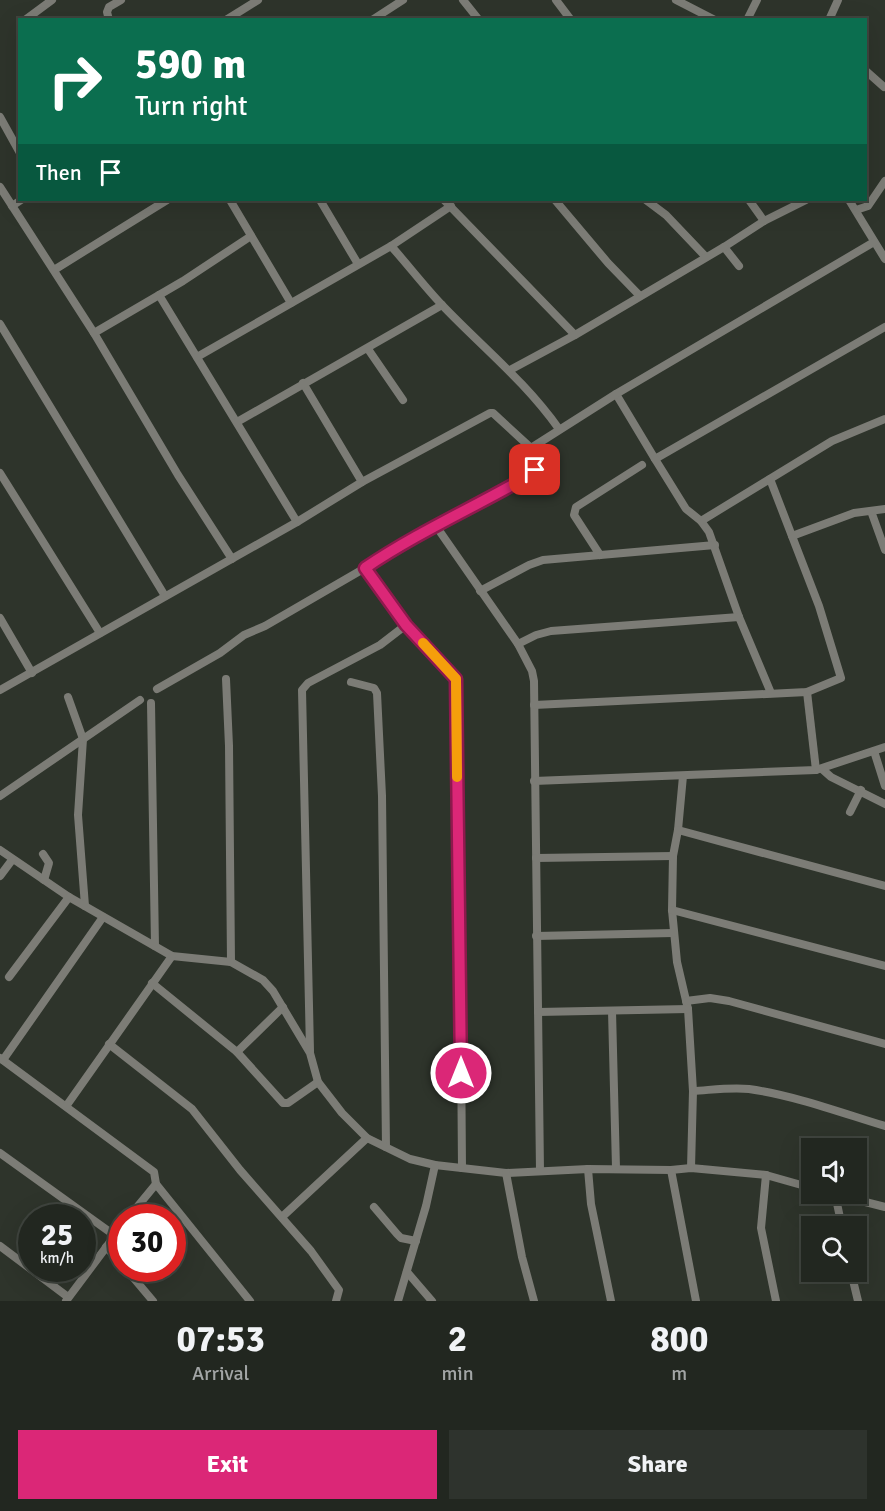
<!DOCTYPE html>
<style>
:root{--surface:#222720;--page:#2e332d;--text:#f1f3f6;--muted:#a2a5a5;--line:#3f443e;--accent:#db2777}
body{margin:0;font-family:Signika,sans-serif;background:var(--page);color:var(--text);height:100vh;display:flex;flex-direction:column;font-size:22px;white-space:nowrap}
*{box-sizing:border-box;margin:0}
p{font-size:20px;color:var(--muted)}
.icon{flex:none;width:33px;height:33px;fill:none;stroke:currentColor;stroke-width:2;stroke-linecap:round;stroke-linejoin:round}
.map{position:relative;height:1301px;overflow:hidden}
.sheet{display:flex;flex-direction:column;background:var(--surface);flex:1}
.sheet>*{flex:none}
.guide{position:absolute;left:18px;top:18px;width:849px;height:183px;border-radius:0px;box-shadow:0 6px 24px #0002,0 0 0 2px var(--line);background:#0b6e4f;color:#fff;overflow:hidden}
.tools{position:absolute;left:801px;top:1138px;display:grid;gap:12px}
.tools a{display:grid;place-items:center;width:66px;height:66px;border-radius:0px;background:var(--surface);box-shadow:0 6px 24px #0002,0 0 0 2px var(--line);font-size:30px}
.speed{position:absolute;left:18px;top:1204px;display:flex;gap:12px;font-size:30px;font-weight:700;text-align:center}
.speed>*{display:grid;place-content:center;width:78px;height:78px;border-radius:50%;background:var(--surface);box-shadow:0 6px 24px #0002,0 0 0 2px var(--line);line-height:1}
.speed small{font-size:15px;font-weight:400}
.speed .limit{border:9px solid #d22;background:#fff;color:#111}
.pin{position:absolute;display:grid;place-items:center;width:51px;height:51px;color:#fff;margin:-26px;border-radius:12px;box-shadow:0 3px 9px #0006}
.me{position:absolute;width:66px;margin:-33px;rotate:0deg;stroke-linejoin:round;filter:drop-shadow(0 0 4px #0008)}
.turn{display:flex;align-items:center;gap:21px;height:126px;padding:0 18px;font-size:27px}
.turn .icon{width:78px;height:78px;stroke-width:2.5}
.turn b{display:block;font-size:42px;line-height:51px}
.then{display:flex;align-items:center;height:57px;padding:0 18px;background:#0003;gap:12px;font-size:22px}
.eta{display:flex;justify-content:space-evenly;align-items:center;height:102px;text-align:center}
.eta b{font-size:36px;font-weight:800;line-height:42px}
.cta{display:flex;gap:12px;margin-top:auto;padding:12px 18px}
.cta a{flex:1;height:69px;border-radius:0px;background:var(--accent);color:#fff;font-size:24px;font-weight:800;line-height:69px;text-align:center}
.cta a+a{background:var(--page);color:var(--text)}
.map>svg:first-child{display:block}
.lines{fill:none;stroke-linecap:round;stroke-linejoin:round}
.minor{stroke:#7c7c76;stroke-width:8}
.route-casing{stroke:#8e194d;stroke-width:15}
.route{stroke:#db2777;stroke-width:10}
.slow{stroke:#f59e0b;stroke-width:10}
</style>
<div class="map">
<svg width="885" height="1301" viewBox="0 0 885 1301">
<rect width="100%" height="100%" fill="#2e342b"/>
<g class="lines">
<!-- minor -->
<g class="minor">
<path d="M463 0 479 20"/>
<path d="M556 0 571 20"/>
<path d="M676 0 715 20"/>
<path d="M25 20 52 0"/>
<path d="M109 20 107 12 109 7 121 0"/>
<path d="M226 20 258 0"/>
<path d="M372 20 403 0"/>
<path d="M747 20 757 0"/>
<path d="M829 20 838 0"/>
<path d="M20 25V30"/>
<path d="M866 71 884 87"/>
<path d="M0 117 20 153"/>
<path d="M0 187 94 333 178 475 232 559"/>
<path d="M230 200 291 303"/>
<path d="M320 200 358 264"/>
<path d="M444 200 575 335"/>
<path d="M555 200 608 263 640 296"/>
<path d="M646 200 666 215 705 256"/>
<path d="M749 200 764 221"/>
<path d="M849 200 885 259"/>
<path d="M12 206 21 200"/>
<path d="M856 210 868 206 885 181"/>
<path d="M391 246C408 265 424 286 442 305 482 347 525 381 559 429"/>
<path d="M739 266 724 247 764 221 806 200"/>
<path d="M54 270 167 200"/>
<path d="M159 295 297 522"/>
<path d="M0 324 165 596"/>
<path d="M94 333 183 281 251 236"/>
<path d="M368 349 403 400"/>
<path d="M197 357 391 246 451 206"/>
<path d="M510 370 575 335 724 247"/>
<path d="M303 383 362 482"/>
<path d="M616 394 655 459 885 327"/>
<path d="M237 422 442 305"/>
<path d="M531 448 616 394 874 242"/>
<path d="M655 459 686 509 701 521 709 532 739 617 771 693"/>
<path d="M0 473 100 633"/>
<path d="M871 511 885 550"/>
<path d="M701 521 832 441 885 419"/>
<path d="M436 526 518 644 532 671 534 681 540 1171"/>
<path d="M792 536 854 513 885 509"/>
<path d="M600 555 574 515 576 507 642 465"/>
<path d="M365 568 406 625 456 679 460 907 462 1168"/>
<path d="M480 591 529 565 543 560 715 545"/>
<path d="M0 618 32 673"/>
<path d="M518 644 536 635 551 631 739 617"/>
<path d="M226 679 229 746 231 962"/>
<path d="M351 682 374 688 377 693 382 796 386 1147"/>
<path d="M0 690 297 522 362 482 490 413H493L531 448 536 464 532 473 496 495 399 545 365 568 265 626 244 635 220 653 157 689"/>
<path d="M807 692 816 770"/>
<path d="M68 697 83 739 78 815 85 906"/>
<path d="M151 703 155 946"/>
<path d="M534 705 807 692 841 678 819 606 770 479"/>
<path d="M874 751 885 786"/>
<path d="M822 769 831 777 885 804"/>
<path d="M683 776 678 830 673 856 672 910 677 962 688 1009 693 1091 691 1168"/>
<path d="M534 781 816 770 885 747"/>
<path d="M0 796 140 700"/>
<path d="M850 812 861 790"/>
<path d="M678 830 885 886"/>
<path d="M0 850 69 897 172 956 231 962 263 980 273 991 310 1053 318 1082 342 1113 367 1138 410 1159 435 1165 506 1173 588 1169 671 1170 691 1168 766 1175 812 1188"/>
<path d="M43 854 49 863 44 880"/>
<path d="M536 858 673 856"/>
<path d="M0 876 12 860"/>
<path d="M672 910 885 966"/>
<path d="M536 936 673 933"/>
<path d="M9 977 69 897"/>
<path d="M152 983 237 1052 283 1103H288L318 1082"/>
<path d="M686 1001 710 998 729 1001 885 1044"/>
<path d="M612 1011 616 1168"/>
<path d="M538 1012 688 1009"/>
<path d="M109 1044 192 1109 240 1170 311 1251 339 1290 336 1301"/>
<path d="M310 1051 302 690 308 683 380 645 406 625"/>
<path d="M237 1052 283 1007"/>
<path d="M0 1058 154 1172 156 1184 250 1301"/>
<path d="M3 1060 103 917"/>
<path d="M693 1091C711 1090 731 1087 749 1089 793 1095 842 1113 885 1126"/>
<path d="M67 1105 172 956"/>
<path d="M0 1153 114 1235"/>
<path d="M588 1169 591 1204 611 1301"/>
<path d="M671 1170 696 1301"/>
<path d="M506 1173 522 1257 534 1301"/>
<path d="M766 1175 761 1228 776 1301"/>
<path d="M834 1194 885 1207"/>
<path d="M835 1194 842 1227"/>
<path d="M374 1207 397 1234 401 1238 416 1241"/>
<path d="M282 1217 367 1138"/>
<path d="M128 1218 156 1184"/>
<path d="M0 1246 68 1297"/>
<path d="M106 1247 122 1264"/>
<path d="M126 1269 153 1301"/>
<path d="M407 1272 432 1301"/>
<path d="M851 1272 858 1301"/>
<path d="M66 1301 122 1226"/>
<path d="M398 1301 426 1206 435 1165"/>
</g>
</g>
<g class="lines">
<defs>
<path id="route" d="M461 1073 456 679 406 625 365 568C418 532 477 506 532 474L535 470"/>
</defs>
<!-- route casing -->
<use href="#route" class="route-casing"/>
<!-- route -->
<use href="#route" class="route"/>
<!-- slow -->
<path class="slow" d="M423 643 456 679 457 777"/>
</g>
</svg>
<div class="tools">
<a><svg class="icon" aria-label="sound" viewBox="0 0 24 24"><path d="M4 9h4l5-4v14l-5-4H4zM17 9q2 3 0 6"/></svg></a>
<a><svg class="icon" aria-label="search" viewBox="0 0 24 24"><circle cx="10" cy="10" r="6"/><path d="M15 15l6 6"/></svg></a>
</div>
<div class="speed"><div>25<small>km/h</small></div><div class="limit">30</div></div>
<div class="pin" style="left:535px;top:470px;background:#d93025"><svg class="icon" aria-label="arrive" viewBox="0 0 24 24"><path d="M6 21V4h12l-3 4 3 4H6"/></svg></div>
<svg class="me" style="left:461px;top:1073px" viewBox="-20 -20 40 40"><circle r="17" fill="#db2777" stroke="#fff" stroke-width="3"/><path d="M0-11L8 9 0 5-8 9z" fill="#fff"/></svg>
<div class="guide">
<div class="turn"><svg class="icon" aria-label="right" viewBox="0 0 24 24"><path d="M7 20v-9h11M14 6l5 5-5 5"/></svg><div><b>590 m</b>Turn right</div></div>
<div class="then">Then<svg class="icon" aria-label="arrive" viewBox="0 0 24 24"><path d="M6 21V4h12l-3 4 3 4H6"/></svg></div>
</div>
</div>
<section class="sheet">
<div class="eta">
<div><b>07:53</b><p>Arrival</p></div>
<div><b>2</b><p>min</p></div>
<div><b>800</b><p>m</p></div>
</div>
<div class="cta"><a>Exit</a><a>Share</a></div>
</section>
